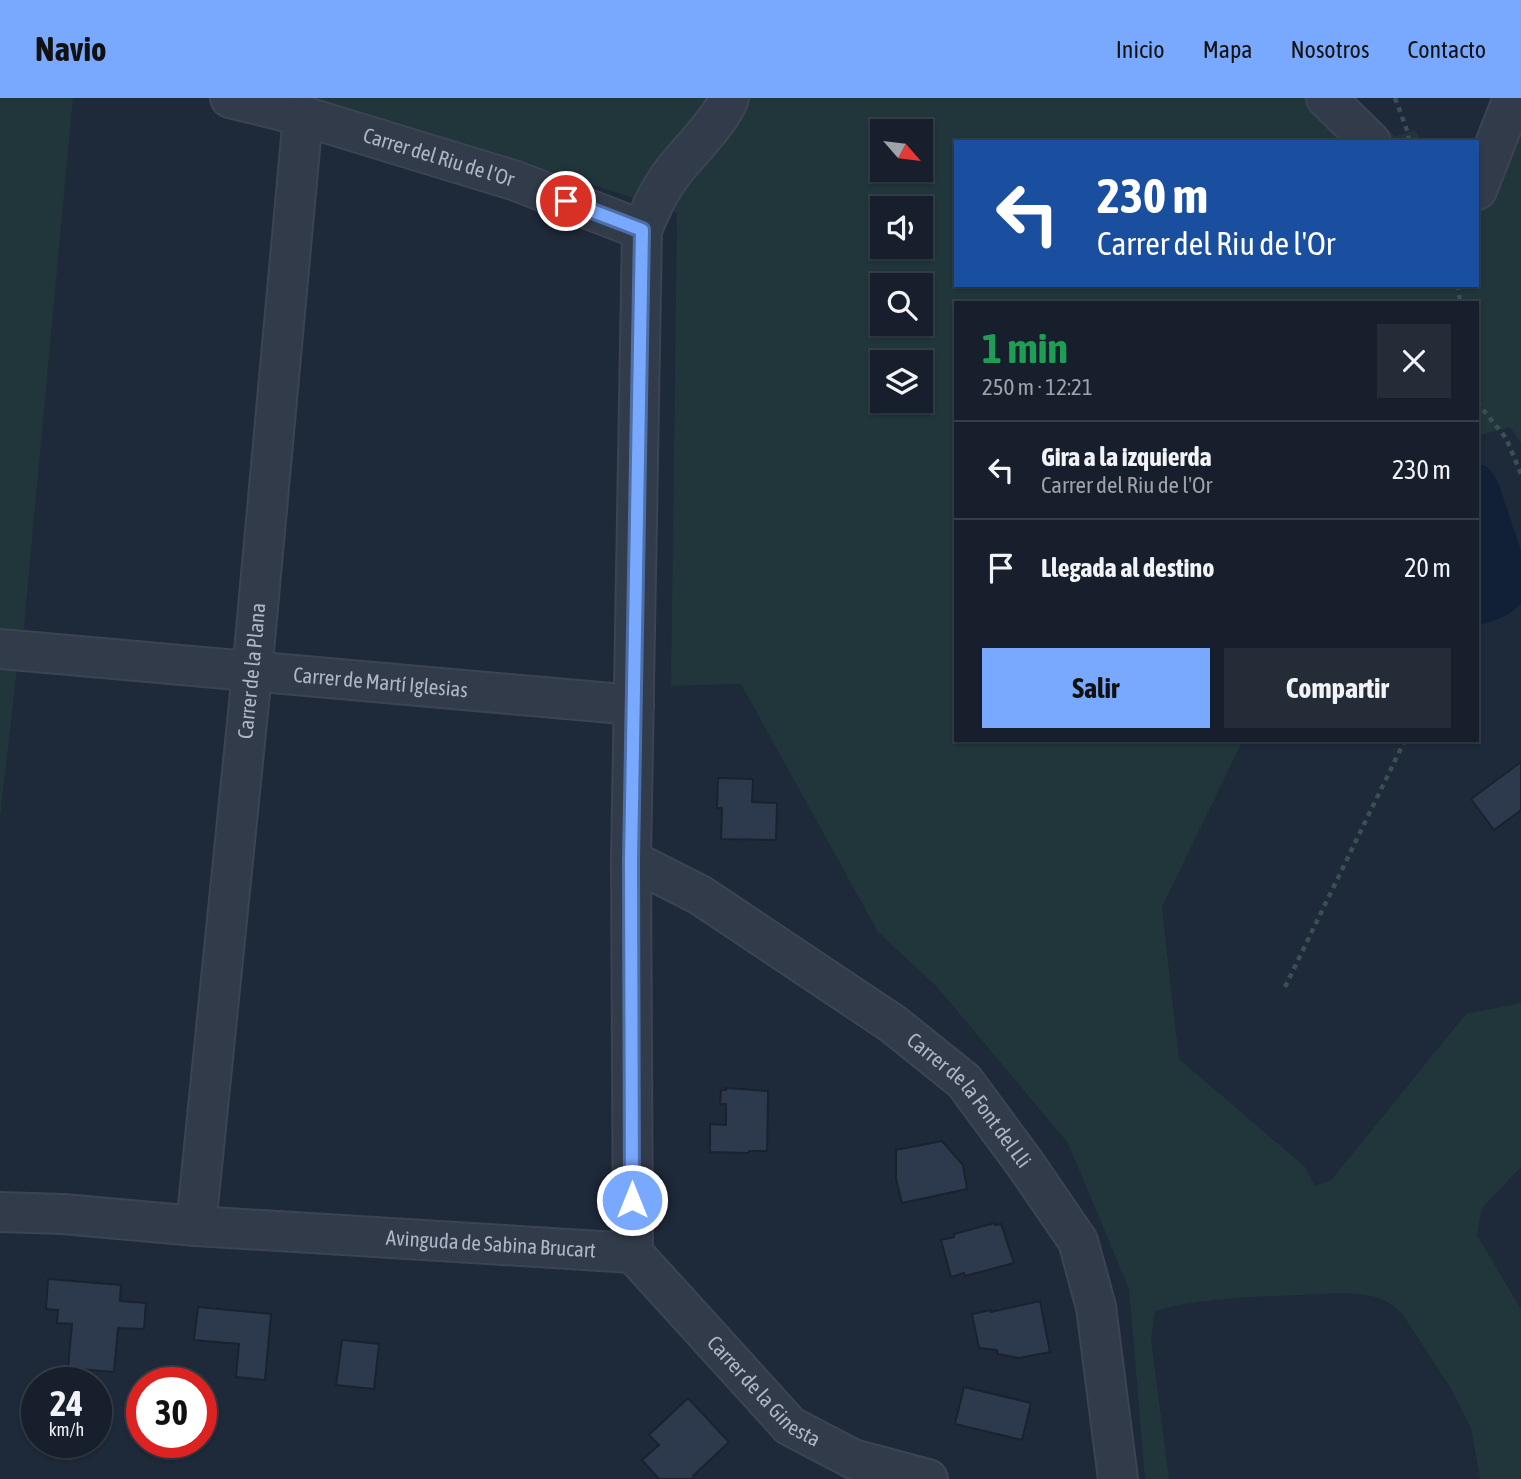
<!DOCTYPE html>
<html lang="es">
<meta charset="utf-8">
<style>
:root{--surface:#161f2b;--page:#232c37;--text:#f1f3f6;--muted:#9ea2a9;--line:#353d47;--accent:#78a9ff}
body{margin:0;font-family:"Asap Condensed",sans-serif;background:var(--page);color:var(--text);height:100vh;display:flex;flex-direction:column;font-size:26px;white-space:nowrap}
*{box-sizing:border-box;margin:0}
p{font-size:23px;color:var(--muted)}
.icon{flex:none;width:38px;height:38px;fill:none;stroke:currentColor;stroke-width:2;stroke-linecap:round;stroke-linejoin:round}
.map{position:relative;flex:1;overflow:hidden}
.drawer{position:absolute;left:954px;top:203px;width:525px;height:441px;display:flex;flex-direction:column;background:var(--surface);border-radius:0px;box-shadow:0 2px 5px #0004,0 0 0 2px var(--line)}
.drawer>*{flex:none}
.guide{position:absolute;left:954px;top:42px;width:525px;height:147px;border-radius:0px;box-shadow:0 2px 5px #0004,0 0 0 2px var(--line);background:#1a4fa0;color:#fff;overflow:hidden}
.needle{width:46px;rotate:118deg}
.tools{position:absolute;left:870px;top:21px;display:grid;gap:14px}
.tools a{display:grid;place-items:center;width:63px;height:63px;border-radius:0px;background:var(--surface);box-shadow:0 2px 5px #0004,0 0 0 2px var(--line);font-size:35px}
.speed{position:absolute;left:21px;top:1269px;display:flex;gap:14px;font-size:35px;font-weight:700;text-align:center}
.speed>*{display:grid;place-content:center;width:91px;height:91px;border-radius:50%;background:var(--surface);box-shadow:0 2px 5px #0004,0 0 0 2px var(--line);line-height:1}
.speed small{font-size:18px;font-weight:400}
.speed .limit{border:10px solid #d22;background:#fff;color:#111}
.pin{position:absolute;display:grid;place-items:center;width:60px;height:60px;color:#fff;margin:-30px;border:4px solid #fff;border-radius:50%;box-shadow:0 2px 7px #0007}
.me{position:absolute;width:77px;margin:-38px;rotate:0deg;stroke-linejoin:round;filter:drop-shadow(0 0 5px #0008)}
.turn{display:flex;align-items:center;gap:24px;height:147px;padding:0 28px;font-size:32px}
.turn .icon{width:91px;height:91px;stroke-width:2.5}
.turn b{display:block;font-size:49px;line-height:60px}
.round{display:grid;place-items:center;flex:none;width:74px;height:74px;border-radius:0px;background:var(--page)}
.overview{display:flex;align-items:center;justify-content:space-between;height:119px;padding:0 28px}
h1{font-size:42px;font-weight:700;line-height:52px;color:#1e9e55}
.action{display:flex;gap:14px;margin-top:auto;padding:14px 28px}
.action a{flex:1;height:80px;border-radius:0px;background:var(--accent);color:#111;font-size:28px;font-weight:700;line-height:80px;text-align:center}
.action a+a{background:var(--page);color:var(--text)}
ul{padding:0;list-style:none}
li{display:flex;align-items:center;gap:21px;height:98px;padding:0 28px;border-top:2px solid var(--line)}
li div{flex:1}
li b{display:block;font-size:26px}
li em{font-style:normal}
header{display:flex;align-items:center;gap:42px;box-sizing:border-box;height:98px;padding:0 35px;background:var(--accent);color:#111}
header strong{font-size:33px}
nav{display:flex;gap:38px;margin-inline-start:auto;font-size:24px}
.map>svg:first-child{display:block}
.green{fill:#20363a;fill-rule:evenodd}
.water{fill:#122037}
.building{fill:#2d3a4e;stroke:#1a2230;stroke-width:2}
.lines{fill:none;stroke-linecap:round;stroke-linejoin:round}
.minor-casing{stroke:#3c4453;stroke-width:42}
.path{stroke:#395053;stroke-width:4.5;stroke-dasharray:5 5;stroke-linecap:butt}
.minor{stroke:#323b49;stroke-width:38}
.route-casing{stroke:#4e6ea6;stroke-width:18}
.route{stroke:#78a9ff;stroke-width:12}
.labels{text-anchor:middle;stroke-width:7;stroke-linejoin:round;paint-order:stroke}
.street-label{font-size:21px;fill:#acb6c6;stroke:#18202e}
</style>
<header>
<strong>Navio</strong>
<nav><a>Inicio</a><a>Mapa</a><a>Nosotros</a><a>Contacto</a></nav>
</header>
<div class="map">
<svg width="1521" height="1381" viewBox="0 0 1521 1381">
<rect width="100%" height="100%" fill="#1e2939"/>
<!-- green -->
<g class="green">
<path d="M0 0H73L23 538 0 536Z"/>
<path d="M303 0H1356L1395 38 1415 32 1422 44H956V187H1477V51L1521 0V345L1510 329 1477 338V205H956V642H1243L1162 809 1179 961 1305 1069 1315 1088 1332 1081 1466 916 1521 905V1069L1482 1110 1477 1137 1521 1211V1381H1480L1471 1330 1450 1289 1403 1217C1395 1208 1383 1200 1371 1198 1348 1193 1324 1196 1300 1197 1251 1199 1202 1200 1155 1213L1151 1240 1169 1381H1145L1129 1191 1068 1045 938 890 878 834 741 586 671 588 677 115 594 87ZM882 33H920V72H882ZM882 110H920V149H882ZM882 187H920V226H882ZM882 264H920V303H882Z"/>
<path d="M0 568 17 571 0 719Z"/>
</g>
<!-- water -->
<path class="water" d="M1483 367 1490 371 1498 384 1521 453V506C1511 517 1491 525 1477 527V368Z"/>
<!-- building -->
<g class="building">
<path d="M1521 664V712L1494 732 1471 701Z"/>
<path d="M718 680 753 681 752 704 777 705 776 742 721 741 722 710H717Z"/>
<path d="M726 990 768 993 767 1053H749V1055L710 1054V1026L726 1027V1006H720L721 992H726Z"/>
<path d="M942 1043 963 1067 967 1091 902 1105 896 1081V1052Z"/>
<path d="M995 1125V1127L1001 1126 1014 1165 965 1178 964 1175 951 1179 941 1142 954 1139V1136Z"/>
<path d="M48 1181 121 1187 120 1203 146 1205 144 1231 118 1230 114 1274 68 1270 72 1226 57 1225 58 1212 46 1211Z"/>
<path d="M1040 1203 1050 1254 1019 1260 998 1256 997 1252 979 1250 972 1216 991 1212V1214Z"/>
<path d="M198 1209 271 1216 265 1282 236 1279 239 1246 194 1242Z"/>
<path d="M342 1242 379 1246 374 1291 336 1287Z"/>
<path d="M964 1289 1031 1305 1022 1342 955 1326Z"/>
<path d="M688 1300 729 1344 693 1378 694 1381H659L642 1362 659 1347 649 1337Z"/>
</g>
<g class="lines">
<defs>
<g id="minor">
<path id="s1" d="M230 0 303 18 516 83 642 132"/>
<path d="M1326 0 1371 44"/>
<path d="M1477 92 1513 0"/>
<path id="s2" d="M0 551 634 607"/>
<path id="s3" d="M631 762 700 797 893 926 964 983 1026 1067 1078 1143 1096 1209 1118 1381"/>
<path id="s4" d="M0 1114 63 1116 196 1128 633 1155"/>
<path id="s5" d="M196 1128 252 575 303 18"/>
<path d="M633 1155 631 762 642 132C651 111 659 92 673 74 688 54 721 23 729 0"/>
<path id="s6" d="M633 1155 790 1328 853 1361 928 1381"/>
</g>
</defs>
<!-- minor casing -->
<use href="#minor" class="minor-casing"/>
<!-- path -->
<g class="path">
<path d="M1395 0 1408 35 1409 44"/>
<path d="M1458 187 1460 205"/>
<path d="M1477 304 1506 340 1521 376"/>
<path d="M1285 889 1405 642"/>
</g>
<!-- minor -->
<use href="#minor" class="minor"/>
</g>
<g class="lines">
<defs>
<path id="route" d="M566 103 642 132 631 762 632 1102"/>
</defs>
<!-- route casing -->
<use href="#route" class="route-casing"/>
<!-- route -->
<use href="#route" class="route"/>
</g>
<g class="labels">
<!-- street labels -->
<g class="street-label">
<text dy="7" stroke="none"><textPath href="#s1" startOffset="217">Carrer del Riu de l'Or</textPath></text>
<text dy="7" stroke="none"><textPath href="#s5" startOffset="558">Carrer de la Plana</textPath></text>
<text dy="7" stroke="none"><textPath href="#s2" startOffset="382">Carrer de Martí Iglesias</textPath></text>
<text dy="7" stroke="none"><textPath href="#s3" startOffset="418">Carrer de la Font del Lli</textPath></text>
<text dy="7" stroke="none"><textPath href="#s4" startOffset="492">Avinguda de Sabina Brucart</textPath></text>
<text dy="7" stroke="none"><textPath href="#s6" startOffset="191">Carrer de la Ginesta</textPath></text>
</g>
</g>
</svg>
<div class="tools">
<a><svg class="needle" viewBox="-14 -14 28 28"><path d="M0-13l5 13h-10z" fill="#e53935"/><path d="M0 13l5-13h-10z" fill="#9ea2a9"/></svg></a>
<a><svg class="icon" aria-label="sound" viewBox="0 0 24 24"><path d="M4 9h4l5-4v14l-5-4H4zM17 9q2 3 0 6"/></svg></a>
<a><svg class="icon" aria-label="search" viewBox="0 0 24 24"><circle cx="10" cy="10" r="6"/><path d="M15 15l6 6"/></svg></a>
<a><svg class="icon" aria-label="layers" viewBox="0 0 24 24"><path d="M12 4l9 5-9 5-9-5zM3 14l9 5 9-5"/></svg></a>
</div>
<div class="speed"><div>24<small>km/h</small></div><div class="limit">30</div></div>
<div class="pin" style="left:566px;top:103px;background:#d93025"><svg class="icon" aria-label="arrive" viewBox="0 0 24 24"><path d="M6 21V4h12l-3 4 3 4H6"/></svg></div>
<svg class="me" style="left:632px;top:1102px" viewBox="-20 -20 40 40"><circle r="17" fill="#78a9ff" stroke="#fff" stroke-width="3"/><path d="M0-11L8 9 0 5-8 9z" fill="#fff"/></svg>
<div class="guide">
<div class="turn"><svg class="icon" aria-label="left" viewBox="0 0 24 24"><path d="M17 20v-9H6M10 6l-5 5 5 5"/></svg><div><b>230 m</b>Carrer del Riu de l'Or</div></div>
</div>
<section class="drawer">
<div class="overview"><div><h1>1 min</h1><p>250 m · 12:21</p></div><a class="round"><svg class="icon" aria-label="close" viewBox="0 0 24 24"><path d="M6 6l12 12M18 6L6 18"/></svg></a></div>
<ul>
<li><svg class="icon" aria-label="left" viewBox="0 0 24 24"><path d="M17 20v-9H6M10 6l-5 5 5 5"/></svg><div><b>Gira a la izquierda</b><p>Carrer del Riu de l'Or</p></div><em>230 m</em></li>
<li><svg class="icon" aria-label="arrive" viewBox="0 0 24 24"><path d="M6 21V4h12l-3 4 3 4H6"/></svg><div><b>Llegada al destino</b></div><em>20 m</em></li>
</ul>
<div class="action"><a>Salir</a><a>Compartir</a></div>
</section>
</div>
